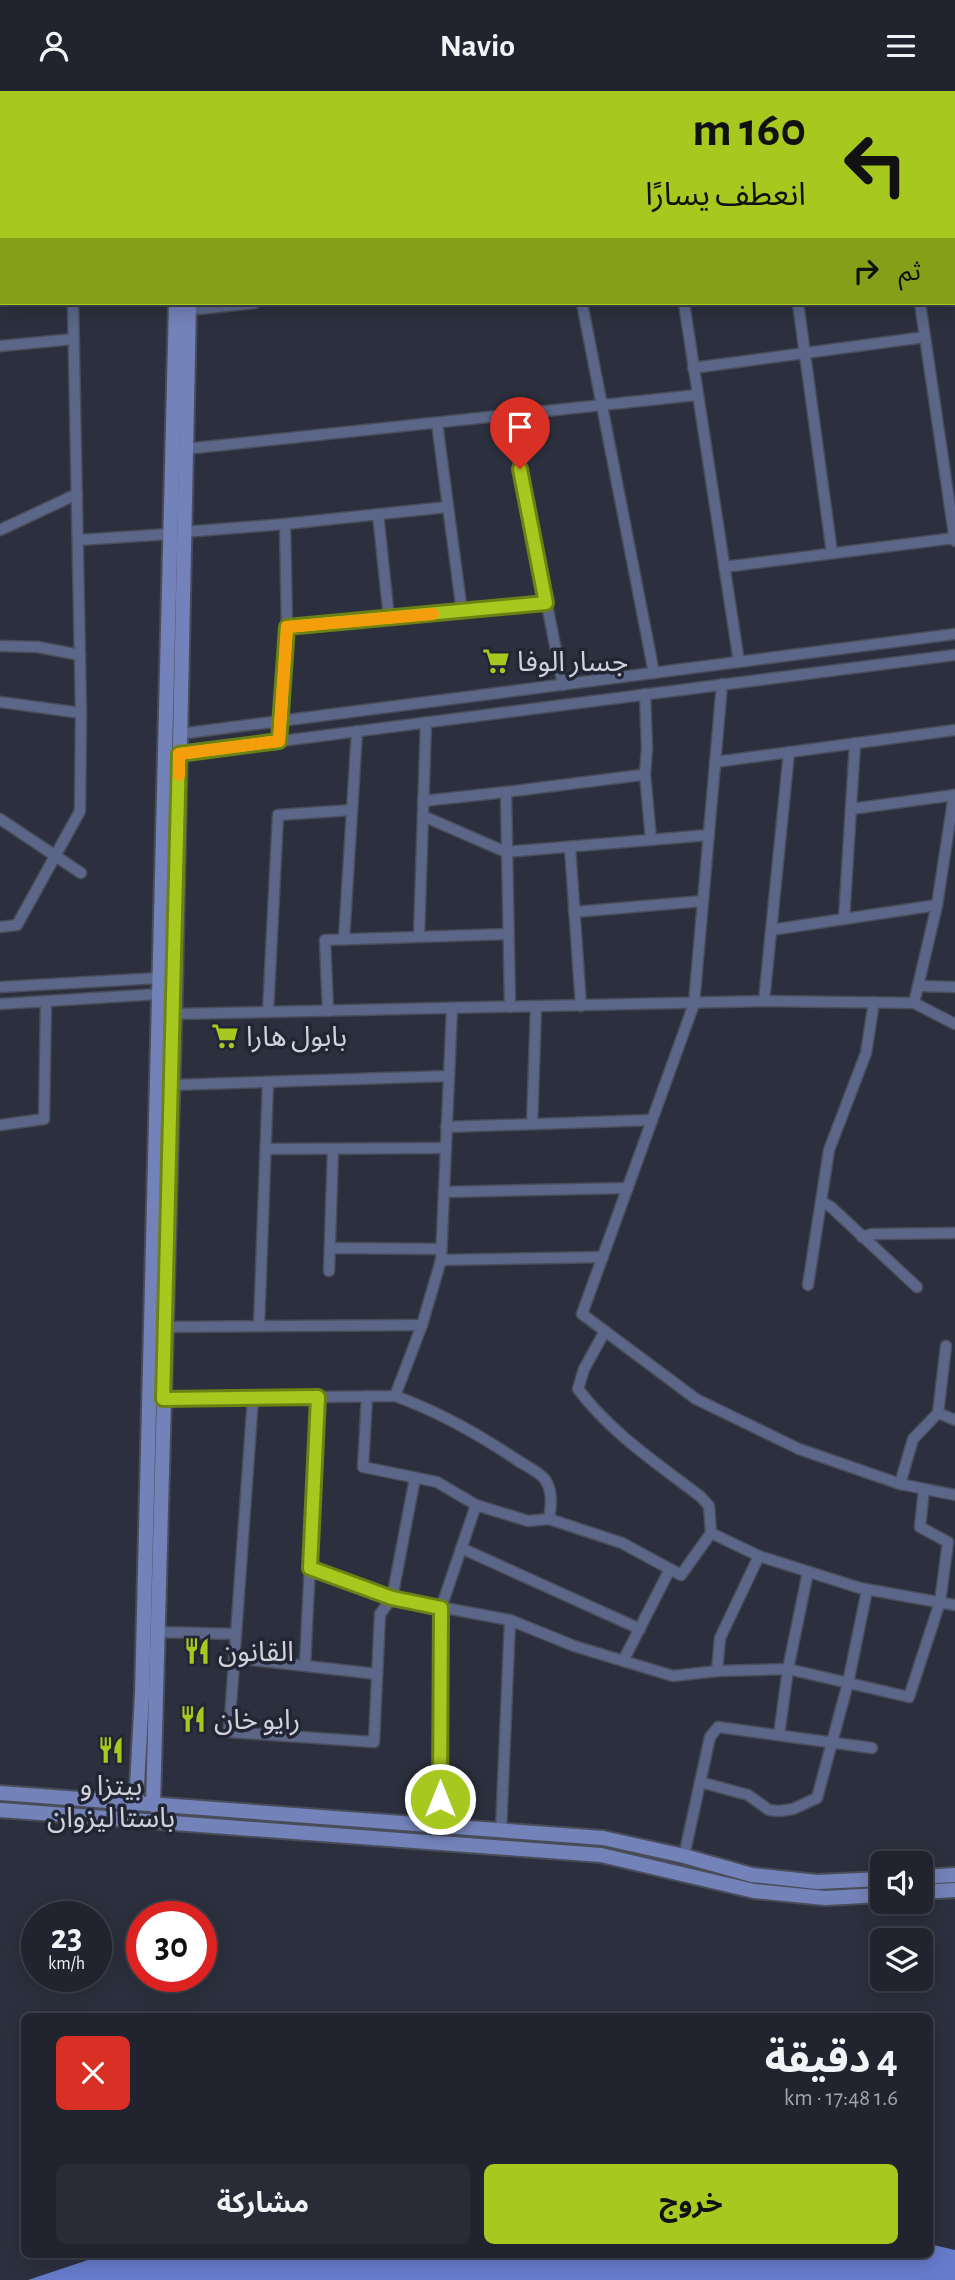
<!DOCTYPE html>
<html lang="ar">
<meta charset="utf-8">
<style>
:root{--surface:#21242e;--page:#292c36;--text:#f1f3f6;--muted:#a2a4aa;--line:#3e414a;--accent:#a7c81f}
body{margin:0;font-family:"Alegreya Sans","Noto Sans Arabic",sans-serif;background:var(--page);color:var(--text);direction:rtl;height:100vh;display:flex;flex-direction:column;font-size:26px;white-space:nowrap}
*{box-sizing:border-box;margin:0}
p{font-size:23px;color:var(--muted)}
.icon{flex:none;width:38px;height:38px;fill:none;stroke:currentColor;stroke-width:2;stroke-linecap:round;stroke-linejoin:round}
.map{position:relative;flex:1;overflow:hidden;direction:ltr}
.details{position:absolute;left:21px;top:1922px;width:912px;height:245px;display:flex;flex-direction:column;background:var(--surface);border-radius:10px;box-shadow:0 4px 18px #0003,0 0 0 2px var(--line);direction:rtl}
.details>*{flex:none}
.guide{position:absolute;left:0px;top:0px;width:956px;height:214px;box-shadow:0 4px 18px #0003,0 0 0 2px var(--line);direction:rtl;background:#a7c81f;color:#111;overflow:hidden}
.controls{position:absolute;left:870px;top:1760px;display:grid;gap:14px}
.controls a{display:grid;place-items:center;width:63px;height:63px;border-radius:10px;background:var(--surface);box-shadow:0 4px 18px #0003,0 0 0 2px var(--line);font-size:35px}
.speed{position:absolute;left:21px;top:1810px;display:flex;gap:14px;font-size:35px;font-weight:700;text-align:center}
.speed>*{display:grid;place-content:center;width:91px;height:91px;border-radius:50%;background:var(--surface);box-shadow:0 4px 18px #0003,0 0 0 2px var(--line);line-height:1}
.speed small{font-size:18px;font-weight:400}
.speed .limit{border:10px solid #d22;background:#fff;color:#111}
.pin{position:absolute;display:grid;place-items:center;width:60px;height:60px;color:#fff;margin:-72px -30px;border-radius:50% 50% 50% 0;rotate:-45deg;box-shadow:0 0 7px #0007}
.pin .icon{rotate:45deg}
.me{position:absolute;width:77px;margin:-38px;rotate:0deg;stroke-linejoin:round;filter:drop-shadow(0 0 5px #0008)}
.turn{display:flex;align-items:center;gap:24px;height:147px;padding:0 35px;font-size:32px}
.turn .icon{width:91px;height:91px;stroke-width:2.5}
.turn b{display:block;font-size:49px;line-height:60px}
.then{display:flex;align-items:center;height:66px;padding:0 35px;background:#0003;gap:14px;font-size:26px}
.round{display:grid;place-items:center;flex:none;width:74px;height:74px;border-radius:10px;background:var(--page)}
.headline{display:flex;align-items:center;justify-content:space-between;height:119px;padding:0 35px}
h1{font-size:42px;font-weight:700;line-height:52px}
.cta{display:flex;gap:14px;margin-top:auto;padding:14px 35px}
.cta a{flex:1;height:80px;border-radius:10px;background:var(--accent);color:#111;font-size:28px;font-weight:700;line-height:80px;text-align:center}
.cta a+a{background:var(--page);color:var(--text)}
header{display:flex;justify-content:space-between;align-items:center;height:91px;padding:0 35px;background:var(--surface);font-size:32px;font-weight:700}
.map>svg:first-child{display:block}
.water{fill:#667bcb}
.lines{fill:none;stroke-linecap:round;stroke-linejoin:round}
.street-casing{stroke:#494d5a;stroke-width:13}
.secondary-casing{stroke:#494d5a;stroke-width:18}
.street{stroke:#5b6688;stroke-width:10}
.secondary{stroke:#7382b8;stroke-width:14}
.route-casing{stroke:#6d8214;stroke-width:18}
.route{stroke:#a7c81f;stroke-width:12}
.slow{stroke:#f59e0b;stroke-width:12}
.labels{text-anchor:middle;stroke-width:7;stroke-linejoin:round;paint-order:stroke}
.poi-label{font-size:28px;fill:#cfd2db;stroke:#222634;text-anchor:start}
</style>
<header><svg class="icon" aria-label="menu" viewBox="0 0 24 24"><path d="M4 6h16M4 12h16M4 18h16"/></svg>Navio<svg class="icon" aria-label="person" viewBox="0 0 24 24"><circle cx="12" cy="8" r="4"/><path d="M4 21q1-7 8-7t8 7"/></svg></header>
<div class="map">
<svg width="955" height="2189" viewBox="0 0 955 2189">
<rect width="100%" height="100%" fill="#2c303e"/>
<!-- water -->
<path class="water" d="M929 2153 955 2159V2189H28L106 2163H929Z"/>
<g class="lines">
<defs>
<g id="street">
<path d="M10 0V2"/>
<path d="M93 0V2"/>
<path d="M538 0 539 2"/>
<path d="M653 0 654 2"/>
<path d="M889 0V2"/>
<path d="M108 2 124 0"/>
<path d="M284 2 294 0"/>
<path d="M816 2 831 0"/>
<path d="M0 13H2"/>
<path d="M954 17H955"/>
<path d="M0 136H2"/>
<path d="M0 153H2"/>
<path d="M954 202H955"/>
<path d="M582 212 654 582"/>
<path d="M684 212 739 571"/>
<path d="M798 212 832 462"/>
<path d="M920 212 955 450"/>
<path d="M189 219 255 212"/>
<path d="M0 255 74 248"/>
<path d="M693 277 925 246"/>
<path d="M509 324 563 594"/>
<path d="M437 332 462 521"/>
<path d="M185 358 697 304"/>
<path d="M378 423 389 527"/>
<path d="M0 439 77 403"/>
<path d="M183 441 285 433 447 416"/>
<path d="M78 449 170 443"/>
<path d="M724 476 955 447"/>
<path d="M287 536 546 512"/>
<path d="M0 555 38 556 80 564"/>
<path d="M722 593 694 913 582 1223 696 1308 799 1358 900 1393 955 1404"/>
<path d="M645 603 647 657 645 683 651 749"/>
<path d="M0 611 81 622"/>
<path d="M179 643 955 543"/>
<path d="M279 650 287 536 285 433"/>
<path d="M179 663 955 564"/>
<path d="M715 671 955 639"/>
<path d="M423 710 506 701"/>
<path d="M851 718 955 704"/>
<path d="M423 725 506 761 709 744"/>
<path d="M0 728 81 782"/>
<path d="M570 756 581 915"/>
<path d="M574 821 703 810"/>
<path d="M844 828 855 652"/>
<path d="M0 836 17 834 80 720 81 622 73 212"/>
<path d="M771 839 937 814 954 704"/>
<path d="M419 845 426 631"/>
<path d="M344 848 357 640"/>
<path d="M918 895 955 896"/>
<path d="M0 896 159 887"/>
<path d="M764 910 789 661"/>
<path d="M914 912 937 814"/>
<path d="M0 913 159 903"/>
<path d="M510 916 506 701 641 684"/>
<path d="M328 920 325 849 508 843"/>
<path d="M268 921 278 724 352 719"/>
<path d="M174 923 764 910 914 912 955 933"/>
<path d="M172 994 449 985"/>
<path d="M532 1033 536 916"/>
<path d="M0 1034 44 1028 46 910"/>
<path d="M446 1036 652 1029"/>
<path d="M266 1058 446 1057"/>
<path d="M444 1101 628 1097"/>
<path d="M822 1111 831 1116 917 1196"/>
<path d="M862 1146 872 1143 955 1142"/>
<path d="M330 1157 441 1158"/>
<path d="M441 1169 603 1166"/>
<path d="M329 1180 333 1058"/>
<path d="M808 1194 829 1059 866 962 874 911"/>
<path d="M259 1235 268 991"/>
<path d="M165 1236 422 1234"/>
<path d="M605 1240 584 1278 578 1298C611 1342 658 1373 701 1406L709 1415 711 1442"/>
<path d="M367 1305 363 1376 437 1391 476 1414 528 1430 549 1428 622 1452 681 1484 711 1442 759 1465 860 1497 955 1514"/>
<path d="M395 1305C440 1321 480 1344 520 1371 528 1376 541 1382 546 1390 553 1402 551 1416 549 1428"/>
<path d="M253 1307 229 1641 374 1651 380 1523 392 1507 310 1477"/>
<path d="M163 1308 395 1305 422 1234 441 1169 452 917"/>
<path d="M938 1322 955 1329"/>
<path d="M415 1387 392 1507 510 1529 574 1555 673 1585 717 1580 788 1578 909 1606 940 1511 948 1451 920 1436 924 1398"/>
<path d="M900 1393 913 1348 938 1322 946 1255"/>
<path d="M461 1457 640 1538"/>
<path d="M156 1541 236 1543"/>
<path d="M235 1567 377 1583"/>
<path d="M623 1570 670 1478"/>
<path d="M305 1575 318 1306"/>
<path d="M717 1580 720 1547 759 1465"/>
<path d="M779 1644 788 1578 808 1481"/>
<path d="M700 1691 748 1704 769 1719 779 1720 793 1718 817 1707 848 1592 867 1499"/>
<path d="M440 1735 441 1517 476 1414"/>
<path d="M501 1740 510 1529"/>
<path d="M684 1765 710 1646 718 1636 872 1657"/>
</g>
<g id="secondary">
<path d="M174 0V2"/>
<path d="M189 0V2"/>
<path d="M0 1702 603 1747 684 1765 752 1784 817 1791 882 1788"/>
<path d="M136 1713 142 1604 176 212"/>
<path d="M153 1714 175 899 189 212"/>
<path d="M0 1719 601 1764 754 1800 825 1807 882 1804"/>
<path d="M920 1786 955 1784"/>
<path d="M920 1801 955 1799"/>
</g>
</defs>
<!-- street casing -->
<use href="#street" class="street-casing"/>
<!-- secondary casing -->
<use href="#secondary" class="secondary-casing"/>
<!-- street -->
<use href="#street" class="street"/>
<!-- secondary -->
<use href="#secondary" class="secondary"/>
</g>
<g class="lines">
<defs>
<path id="route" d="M440 1708 441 1517 392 1507 310 1477 318 1306 163 1308 179 663 279 650 287 536 546 512 520 378"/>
</defs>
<!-- route casing -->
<use href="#route" class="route-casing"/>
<!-- route -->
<use href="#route" class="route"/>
<!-- slow -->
<path class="slow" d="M179 684V663L279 650 287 536 433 523"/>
</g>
<!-- icons -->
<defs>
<symbol id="supermarket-bare" viewBox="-9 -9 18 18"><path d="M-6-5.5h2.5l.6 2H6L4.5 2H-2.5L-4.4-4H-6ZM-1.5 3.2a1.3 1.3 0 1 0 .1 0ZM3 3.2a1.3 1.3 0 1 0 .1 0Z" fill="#a7c81f" stroke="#222634" stroke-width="2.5" paint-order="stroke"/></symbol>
<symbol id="restaurant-bare" viewBox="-9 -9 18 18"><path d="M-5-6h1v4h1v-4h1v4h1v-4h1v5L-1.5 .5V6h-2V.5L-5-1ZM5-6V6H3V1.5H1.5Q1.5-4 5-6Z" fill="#a7c81f" stroke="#222634" stroke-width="2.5" paint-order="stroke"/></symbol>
</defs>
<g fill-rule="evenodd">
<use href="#supermarket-bare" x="477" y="551" width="38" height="38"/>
<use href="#supermarket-bare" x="206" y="926" width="38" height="38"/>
<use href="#restaurant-bare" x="178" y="1541" width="38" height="38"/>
<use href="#restaurant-bare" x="174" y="1609" width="38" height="38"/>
<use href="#restaurant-bare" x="92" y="1640" width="38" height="38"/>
</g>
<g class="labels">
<!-- poi labels -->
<g class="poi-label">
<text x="517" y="580">جسار الوفا</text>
<text x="246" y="955">بابول هارا</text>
<text x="218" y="1570">القانون</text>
<text x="214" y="1638">رايو خان</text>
<text x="111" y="1704" text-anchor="middle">بيتزا و<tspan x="111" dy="32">باستا ليزوان</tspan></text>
</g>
</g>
</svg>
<div class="controls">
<a><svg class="icon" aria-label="sound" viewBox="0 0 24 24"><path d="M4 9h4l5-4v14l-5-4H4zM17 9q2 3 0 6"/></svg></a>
<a><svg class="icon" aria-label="layers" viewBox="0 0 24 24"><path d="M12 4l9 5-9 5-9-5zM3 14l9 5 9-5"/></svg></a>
</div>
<div class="speed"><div>23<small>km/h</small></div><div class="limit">30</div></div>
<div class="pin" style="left:520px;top:378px;background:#d93025"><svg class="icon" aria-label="arrive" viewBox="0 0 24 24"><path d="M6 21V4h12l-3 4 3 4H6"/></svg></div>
<svg class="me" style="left:440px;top:1708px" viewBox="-20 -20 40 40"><circle r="17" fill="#a7c81f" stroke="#fff" stroke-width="3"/><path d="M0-11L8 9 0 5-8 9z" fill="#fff"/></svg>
<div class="guide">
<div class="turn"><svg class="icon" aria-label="left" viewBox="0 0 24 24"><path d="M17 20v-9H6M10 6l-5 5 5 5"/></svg><div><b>160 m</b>انعطف يسارًا</div></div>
<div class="then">ثم<svg class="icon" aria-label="right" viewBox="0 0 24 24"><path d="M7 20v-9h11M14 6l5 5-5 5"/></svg></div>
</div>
<section class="details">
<div class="headline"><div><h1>4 دقيقة</h1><p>1.6 km · 17:48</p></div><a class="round" style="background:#d93025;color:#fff"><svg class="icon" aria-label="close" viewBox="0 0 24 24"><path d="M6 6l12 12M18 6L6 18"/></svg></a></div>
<div class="cta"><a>خروج</a><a>مشاركة</a></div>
</section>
</div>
